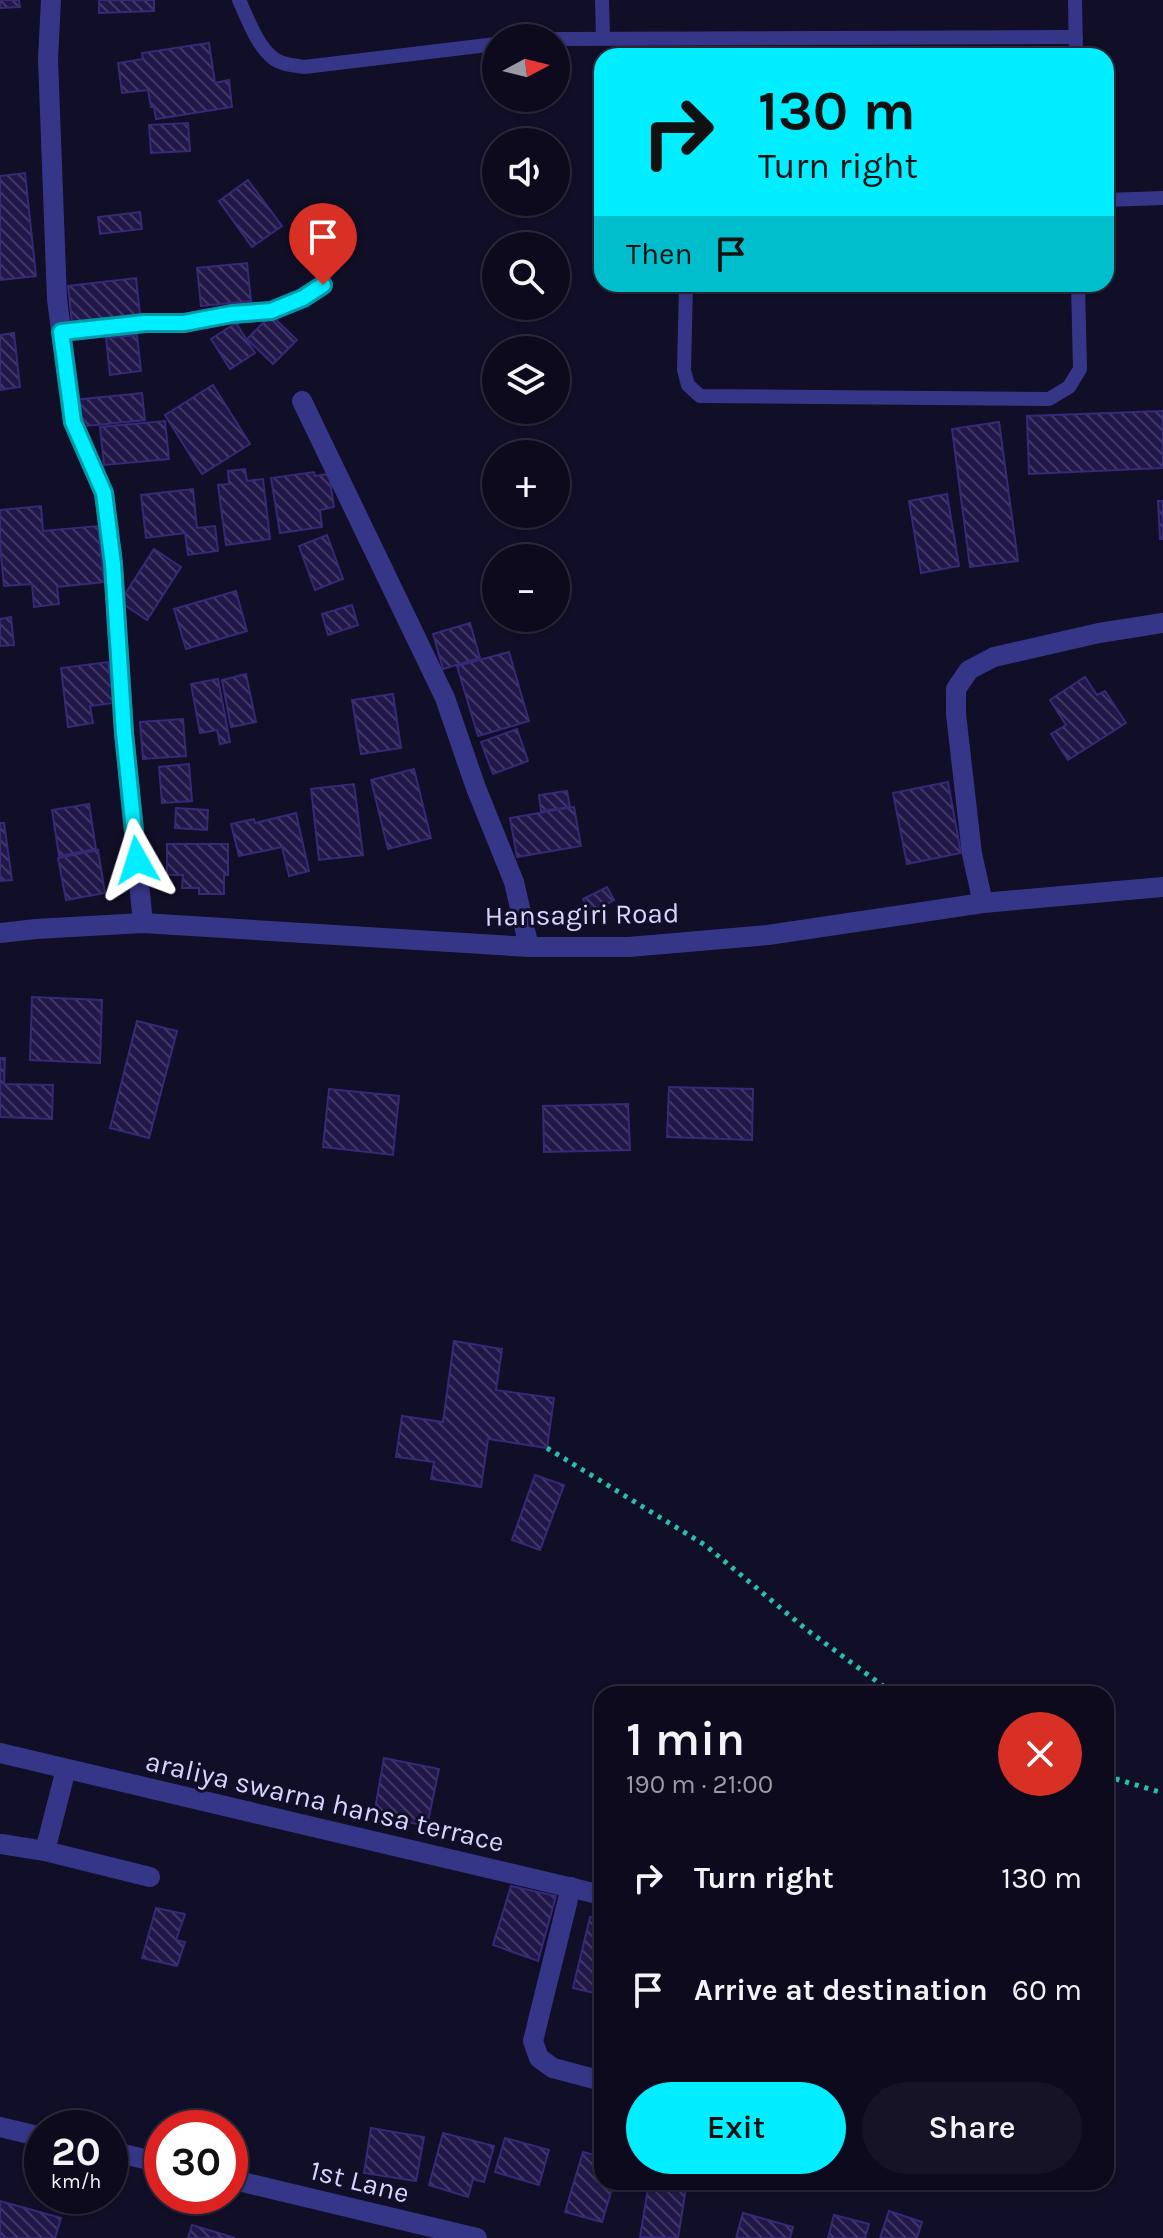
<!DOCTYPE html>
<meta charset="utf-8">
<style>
:root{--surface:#0d0a1d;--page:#161326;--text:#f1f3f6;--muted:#9a9aa4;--line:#2d2b3b;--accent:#0ef}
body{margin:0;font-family:Karla,sans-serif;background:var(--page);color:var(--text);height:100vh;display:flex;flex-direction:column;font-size:30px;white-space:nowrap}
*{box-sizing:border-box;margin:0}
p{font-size:26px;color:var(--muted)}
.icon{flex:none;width:44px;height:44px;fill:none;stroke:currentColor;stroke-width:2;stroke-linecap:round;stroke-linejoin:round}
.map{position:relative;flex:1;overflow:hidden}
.sheet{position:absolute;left:594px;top:1686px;width:520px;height:504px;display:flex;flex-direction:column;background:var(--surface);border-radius:24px;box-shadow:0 2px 6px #0004,0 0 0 2px var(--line)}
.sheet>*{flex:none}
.banner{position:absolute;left:594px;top:48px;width:520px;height:244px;border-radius:24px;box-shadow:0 2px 6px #0004,0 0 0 2px var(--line);background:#0ef;color:#111;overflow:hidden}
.needle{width:52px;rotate:83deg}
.controls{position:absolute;left:482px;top:24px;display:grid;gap:16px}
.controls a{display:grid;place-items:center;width:88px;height:88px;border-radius:50%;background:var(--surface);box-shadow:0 2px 6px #0004,0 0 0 2px var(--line);font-size:40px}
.speed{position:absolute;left:24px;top:2110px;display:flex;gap:16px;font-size:40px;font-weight:700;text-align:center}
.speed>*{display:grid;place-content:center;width:104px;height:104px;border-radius:50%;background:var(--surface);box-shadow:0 2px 6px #0004,0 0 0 2px var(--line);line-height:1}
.speed small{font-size:20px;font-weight:400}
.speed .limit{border:12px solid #d22;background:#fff;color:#111}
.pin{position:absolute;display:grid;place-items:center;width:68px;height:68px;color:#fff;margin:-82px -34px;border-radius:50% 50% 50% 0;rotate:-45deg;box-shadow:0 0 8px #0007}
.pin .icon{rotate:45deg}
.me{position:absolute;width:88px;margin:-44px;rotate:354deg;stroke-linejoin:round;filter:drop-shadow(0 0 6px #0008)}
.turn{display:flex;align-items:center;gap:28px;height:168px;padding:0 32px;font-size:36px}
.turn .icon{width:104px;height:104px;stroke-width:2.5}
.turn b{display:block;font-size:56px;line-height:68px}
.then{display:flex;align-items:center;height:76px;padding:0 32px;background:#0003;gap:16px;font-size:30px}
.round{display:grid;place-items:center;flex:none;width:84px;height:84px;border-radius:42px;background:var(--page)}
.overview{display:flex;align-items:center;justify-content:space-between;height:136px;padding:0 32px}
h1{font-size:48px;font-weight:600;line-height:60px}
.button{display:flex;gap:16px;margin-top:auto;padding:16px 32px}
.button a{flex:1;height:92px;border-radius:48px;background:var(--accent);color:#111;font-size:32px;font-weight:600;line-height:92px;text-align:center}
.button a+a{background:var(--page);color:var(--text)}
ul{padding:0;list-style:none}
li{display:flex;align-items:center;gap:24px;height:112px;padding:0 32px}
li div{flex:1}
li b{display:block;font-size:30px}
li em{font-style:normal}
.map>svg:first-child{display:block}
.building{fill:url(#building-back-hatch);stroke:#362977;stroke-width:2}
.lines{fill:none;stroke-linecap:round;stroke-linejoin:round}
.path{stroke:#27bfb1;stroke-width:5;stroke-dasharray:4 6;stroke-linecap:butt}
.service{stroke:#363689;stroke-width:14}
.minor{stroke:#363689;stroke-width:20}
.tertiary{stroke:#363689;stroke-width:20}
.route-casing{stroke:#009ba6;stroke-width:20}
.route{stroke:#0ef;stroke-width:14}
.labels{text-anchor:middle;stroke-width:6;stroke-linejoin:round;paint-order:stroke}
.street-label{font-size:28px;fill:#d7d4ff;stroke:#110e27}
</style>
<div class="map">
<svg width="1163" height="2238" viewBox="0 0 1163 2238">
<defs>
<pattern id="building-back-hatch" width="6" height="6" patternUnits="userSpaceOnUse" patternTransform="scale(2)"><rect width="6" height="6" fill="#211849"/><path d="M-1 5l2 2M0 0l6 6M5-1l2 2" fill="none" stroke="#403964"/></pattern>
</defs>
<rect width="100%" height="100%" fill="#110e27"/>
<!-- building -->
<g class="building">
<path d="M0 0H19L20 7 0 8Z"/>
<path d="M99 0H154V11L99 13Z"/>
<path d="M209 43 215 83 229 80 232 107 156 119 154 107H151L148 90 122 93 118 63 143 59 142 53Z"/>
<path d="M188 123 190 151 151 153 149 125Z"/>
<path d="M25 173 36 276 0 280V176Z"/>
<path d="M248 180 282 226 252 247 219 201Z"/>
<path d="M140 212 142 229 100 234 98 217Z"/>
<path d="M247 263 251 301 201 306 197 268Z"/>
<path d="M136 278 140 314 72 323 68 286Z"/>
<path d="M271 315 297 340 273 364 247 339Z"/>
<path d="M236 323 255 353 230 369 211 339Z"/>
<path d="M14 333 20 387 0 390V335Z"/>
<path d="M137 335 141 371 110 375 106 338Z"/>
<path d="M213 385 250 444 202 474 165 415Z"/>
<path d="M142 393 145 420 76 427 73 400Z"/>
<path d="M1163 411V468L1029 474 1027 416Z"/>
<path d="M165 421 169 459 104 465 100 427Z"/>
<path d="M999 422 1018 561 970 567 952 429Z"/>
<path d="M245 469 247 481 263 479 270 539 226 545 218 485 229 484 228 471Z"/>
<path d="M314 472 315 476 329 474 334 507 320 510 322 527 280 533 271 478Z"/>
<path d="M193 489 197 528 215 526 218 551 188 555 185 533 146 538 141 495Z"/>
<path d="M947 494 959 566 921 573 909 501Z"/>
<path d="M1158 501H1163V539H1160Z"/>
<path d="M41 506 43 531 98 526 104 582 57 587 59 604 34 607 32 584 4 586 0 544V510Z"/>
<path d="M327 535 343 579 315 590 299 546Z"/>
<path d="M154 549 181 567 147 620 120 602Z"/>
<path d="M236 591 247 631 186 649 174 609Z"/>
<path d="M352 605 358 625 328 635 322 614Z"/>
<path d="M11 617 14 645 0 646V619Z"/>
<path d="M470 623 480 658 443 669 433 634Z"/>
<path d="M509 652 529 721 478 736 457 666Z"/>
<path d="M108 662 114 703 90 706 93 723 68 727 61 668Z"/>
<path d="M246 674 256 722 231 727 222 680Z"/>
<path d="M1085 677 1097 695 1105 691 1126 723 1068 760 1051 734 1066 725 1050 700Z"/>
<path d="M218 679 230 742 220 744 217 730 200 733 191 684Z"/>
<path d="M393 694 401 748 361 754 352 700Z"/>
<path d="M183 719 186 756 143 759 140 722Z"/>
<path d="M517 729 528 761 493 774 481 742Z"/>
<path d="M189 764 192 801 162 803 159 767Z"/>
<path d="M414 769 431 838 388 849 371 780Z"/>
<path d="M948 782 961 853 907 864 893 793Z"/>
<path d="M354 784 363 855 319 860 311 789Z"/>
<path d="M567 791 570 807 541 811 539 795Z"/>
<path d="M89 804 96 849 59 856 52 810Z"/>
<path d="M574 807 581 846 517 857 510 818Z"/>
<path d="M176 808 208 810 207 830 175 828Z"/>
<path d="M296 813 309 871 289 876 282 847 239 856 231 824 254 819 255 823Z"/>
<path d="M0 823H4L12 880 0 881Z"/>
<path d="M167 844H228V875H224V894H199V888H182L183 875H167Z"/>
<path d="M98 850 105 893 66 900 58 858Z"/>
<path d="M607 887 614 900 591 913 583 899Z"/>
<path d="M32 997 102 1000 100 1063 30 1060Z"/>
<path d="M137 1021 177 1031 149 1138 110 1128Z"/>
<path d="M0 1058H5L4 1084 53 1085 52 1119 0 1117Z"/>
<path d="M669 1087 753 1089 752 1140 667 1137Z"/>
<path d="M329 1089 399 1096 393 1155 323 1147Z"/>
<path d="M628 1104 630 1150 544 1152 543 1106Z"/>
<path d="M454 1341 502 1349 496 1390 554 1398 547 1448 488 1439 481 1487 431 1479 434 1462 396 1457 402 1416 443 1422Z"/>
<path d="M535 1475 564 1485 540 1550 512 1540Z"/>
<path d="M384 1758 439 1769 427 1826 374 1815Z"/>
<path d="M511 1886 556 1896 538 1961 493 1945Z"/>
<path d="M156 1908 185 1914 176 1940 185 1942 177 1966 142 1958Z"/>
<path d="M590 1917 602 1920V1995L573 1988Z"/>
<path d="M371 2128 424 2137 416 2181 364 2173Z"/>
<path d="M443 2133 494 2146 484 2182 473 2179 468 2197 429 2185Z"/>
<path d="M505 2138 549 2150 539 2185 495 2172Z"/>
<path d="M583 2152 602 2157V2182H614L602 2222 565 2212Z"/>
<path d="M649 2182H687L678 2238 640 2237Z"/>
<path d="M0 2201 61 2218 55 2238H0Z"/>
<path d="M889 2211 922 2222 917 2238H880Z"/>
<path d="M743 2213 793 2227 790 2238H736Z"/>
<path d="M834 2215 869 2224 865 2238H828Z"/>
<path d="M192 2225 235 2238H188Z"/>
</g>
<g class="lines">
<!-- path -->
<g class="path">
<path d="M547 1448 705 1545 807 1630 894 1694"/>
<path d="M1106 1776 1163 1793"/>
</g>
<!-- service -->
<g class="service">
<path d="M239 0C248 19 256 44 273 58 281 65 294 65 304 67L496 44"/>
<path d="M602 0 603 37"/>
<path d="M1075 0 1076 56"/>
<path d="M556 39 1076 37"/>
<path d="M1106 200 1163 198"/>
<path d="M686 284 684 370 688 385 700 396 1049 399 1069 387 1080 369 1078 284"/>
</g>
<!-- minor -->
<g class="minor">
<path d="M51 0 48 59 57 299 73 422 104 493 113 564 124 733 143 923"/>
<path d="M61 332 145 323H184L232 314 271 311 303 298 323 285"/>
<path d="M302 401 445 698 476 788 514 882 529 947"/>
<path d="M983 903 972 854 956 714V689L969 670 994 657 1099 633 1163 623"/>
<path d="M0 1753 602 1895"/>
<path d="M66 1769 45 1851 150 1877"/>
<path d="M1 1844 45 1851"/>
<path d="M571 1887 533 2041 539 2058 553 2068 602 2081"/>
<path d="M0 2127 42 2137"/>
<path d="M110 2151 162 2163"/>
<path d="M230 2179 477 2238"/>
</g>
<!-- tertiary -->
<path class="tertiary" d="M0 933 36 929 143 923 529 947H629L768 935 983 903 1163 887"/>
</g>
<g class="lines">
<defs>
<path id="route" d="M137 860 124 733 113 564 104 493 73 422 61 332 145 323H184L232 314 271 311 303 298 323 285"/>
</defs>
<!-- route casing -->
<use href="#route" class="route-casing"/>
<!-- route -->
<use href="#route" class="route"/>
</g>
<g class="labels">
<!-- street labels -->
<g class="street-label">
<text transform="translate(582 914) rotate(-1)" y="10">Hansagiri Road</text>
<text transform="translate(325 1801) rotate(13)" y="10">araliya swarna hansa terrace</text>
<text transform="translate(360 2181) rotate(14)" y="10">1st Lane</text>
</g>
</g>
</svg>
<div class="controls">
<a><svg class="needle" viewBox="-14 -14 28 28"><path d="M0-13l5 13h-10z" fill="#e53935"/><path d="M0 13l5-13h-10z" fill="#9a9aa4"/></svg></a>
<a><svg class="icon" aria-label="sound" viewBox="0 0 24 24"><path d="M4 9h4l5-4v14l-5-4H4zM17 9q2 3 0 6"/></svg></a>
<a><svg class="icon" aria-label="search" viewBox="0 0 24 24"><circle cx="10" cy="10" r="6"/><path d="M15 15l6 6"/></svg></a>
<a><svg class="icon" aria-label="layers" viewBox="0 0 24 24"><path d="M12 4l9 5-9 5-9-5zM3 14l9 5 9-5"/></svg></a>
<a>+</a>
<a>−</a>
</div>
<div class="speed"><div>20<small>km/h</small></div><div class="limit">30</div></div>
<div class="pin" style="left:323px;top:285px;background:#d93025"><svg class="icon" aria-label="arrive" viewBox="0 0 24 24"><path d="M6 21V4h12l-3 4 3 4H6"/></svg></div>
<svg class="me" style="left:137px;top:860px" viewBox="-20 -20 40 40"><path d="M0-17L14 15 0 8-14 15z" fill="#0ef" stroke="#fff" stroke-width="4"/></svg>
<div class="banner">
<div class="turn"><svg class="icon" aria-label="right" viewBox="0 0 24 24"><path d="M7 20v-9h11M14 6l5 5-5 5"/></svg><div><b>130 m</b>Turn right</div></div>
<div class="then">Then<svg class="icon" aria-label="arrive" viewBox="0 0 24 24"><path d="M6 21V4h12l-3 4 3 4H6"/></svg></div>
</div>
<section class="sheet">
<div class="overview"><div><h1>1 min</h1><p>190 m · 21:00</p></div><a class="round" style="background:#d93025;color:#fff"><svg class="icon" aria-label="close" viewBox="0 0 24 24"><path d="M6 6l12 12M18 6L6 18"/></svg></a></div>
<ul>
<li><svg class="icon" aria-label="right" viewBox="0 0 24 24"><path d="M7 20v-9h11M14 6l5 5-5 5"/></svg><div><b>Turn right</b></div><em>130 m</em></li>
<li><svg class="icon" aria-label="arrive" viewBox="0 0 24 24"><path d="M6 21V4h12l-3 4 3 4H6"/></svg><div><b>Arrive at destination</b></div><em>60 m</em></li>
</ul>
<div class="button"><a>Exit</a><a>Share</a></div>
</section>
</div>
